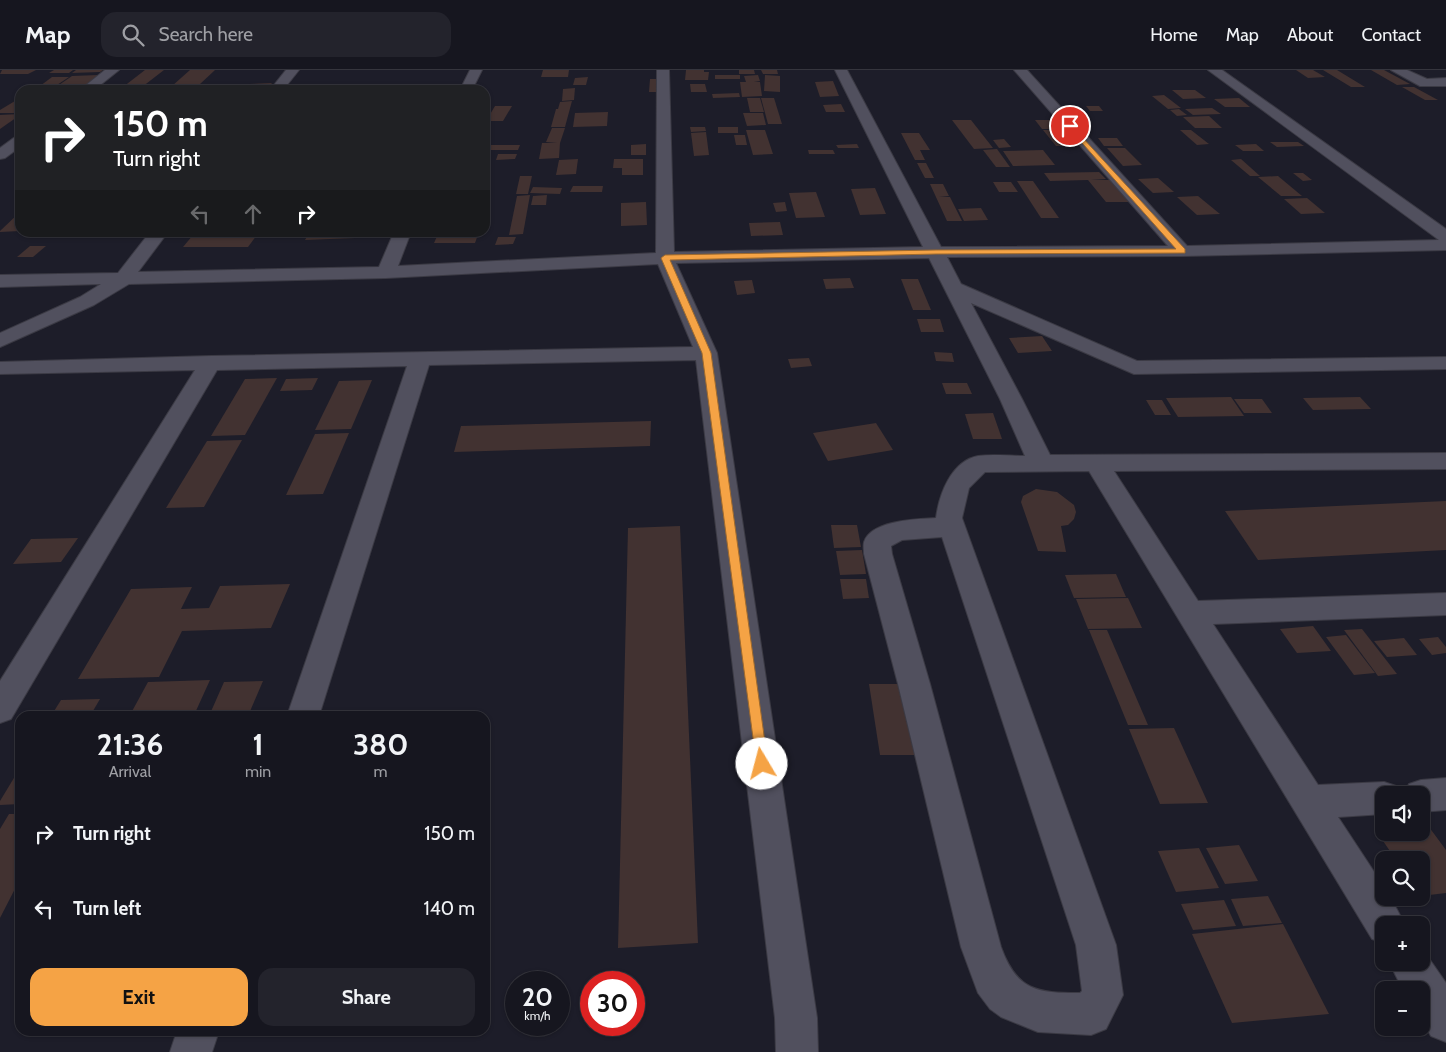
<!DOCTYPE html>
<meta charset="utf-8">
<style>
:root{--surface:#16161f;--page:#23232c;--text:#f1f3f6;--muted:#9e9fa4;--line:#35353d;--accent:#f5a345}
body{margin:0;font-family:Cabin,sans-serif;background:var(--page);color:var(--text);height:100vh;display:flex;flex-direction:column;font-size:19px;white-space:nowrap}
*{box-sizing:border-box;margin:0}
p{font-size:16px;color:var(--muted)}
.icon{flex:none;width:28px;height:28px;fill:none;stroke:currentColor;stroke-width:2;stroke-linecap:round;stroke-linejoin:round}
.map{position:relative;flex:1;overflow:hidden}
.side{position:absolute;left:15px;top:641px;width:475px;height:325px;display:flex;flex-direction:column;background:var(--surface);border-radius:15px;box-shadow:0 1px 4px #0004,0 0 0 1px var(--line)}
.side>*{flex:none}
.banner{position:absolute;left:15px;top:15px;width:475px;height:152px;border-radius:15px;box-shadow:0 1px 4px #0004,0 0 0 1px var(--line);background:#202124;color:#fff;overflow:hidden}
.fabs{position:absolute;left:1375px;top:716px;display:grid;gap:10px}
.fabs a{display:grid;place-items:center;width:55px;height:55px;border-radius:10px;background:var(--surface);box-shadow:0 1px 4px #0004,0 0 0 1px var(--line);font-size:25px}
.speed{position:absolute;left:505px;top:901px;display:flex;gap:10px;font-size:25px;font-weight:700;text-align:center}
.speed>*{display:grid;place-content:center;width:65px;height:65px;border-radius:50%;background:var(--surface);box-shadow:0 1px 4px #0004,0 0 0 1px var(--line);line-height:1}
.speed small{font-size:12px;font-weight:400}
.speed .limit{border:8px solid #d22;background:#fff;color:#111}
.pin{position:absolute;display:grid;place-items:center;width:42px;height:42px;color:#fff;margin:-21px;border:2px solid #fff;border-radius:50%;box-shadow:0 1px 5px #0007}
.me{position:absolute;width:55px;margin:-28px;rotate:352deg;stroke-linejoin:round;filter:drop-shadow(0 0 4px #0008)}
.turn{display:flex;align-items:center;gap:18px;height:105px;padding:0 15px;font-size:22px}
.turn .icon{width:65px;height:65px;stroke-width:2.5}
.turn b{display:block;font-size:35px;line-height:42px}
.lanes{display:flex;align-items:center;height:48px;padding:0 15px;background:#0003;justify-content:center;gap:25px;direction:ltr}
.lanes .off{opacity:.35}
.eta{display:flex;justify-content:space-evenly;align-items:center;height:85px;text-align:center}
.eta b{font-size:30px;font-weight:800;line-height:35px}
.action{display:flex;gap:10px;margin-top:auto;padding:10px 15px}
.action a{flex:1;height:58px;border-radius:15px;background:var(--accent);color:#111;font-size:20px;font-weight:800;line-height:58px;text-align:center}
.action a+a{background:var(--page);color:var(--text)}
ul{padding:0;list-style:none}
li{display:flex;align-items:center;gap:15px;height:75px;padding:0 15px}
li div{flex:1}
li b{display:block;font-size:19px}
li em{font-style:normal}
header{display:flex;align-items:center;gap:30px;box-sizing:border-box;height:70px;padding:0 25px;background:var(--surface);border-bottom:1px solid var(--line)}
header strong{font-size:24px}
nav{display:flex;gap:28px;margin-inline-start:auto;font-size:18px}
.search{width:350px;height:45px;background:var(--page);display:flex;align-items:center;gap:12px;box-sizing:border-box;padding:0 18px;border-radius:15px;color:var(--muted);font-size:19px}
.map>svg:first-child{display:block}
.building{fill:#423231}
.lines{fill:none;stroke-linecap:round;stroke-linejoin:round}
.minor-casing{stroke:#3b3a44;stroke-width:2}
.minor{fill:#51505e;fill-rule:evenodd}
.route{fill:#f5a345;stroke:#9f6a2d}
</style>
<header>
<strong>Map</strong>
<div class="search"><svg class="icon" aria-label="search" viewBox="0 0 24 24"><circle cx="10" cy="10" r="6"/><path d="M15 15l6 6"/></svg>Search here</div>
<nav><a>Home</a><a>Map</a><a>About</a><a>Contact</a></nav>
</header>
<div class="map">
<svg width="1446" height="982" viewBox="0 0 1446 982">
<rect width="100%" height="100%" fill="#1d1d29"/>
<!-- building -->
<g class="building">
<path d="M2 0H36L28 4H0Z"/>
<path d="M54 0H73L69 3H49Z"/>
<path d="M76 0H103L100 2 72 3Z"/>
<path d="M145 0H164L142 17H123Z"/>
<path d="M190 0H215L199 15 172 16Z"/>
<path d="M543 0H569L568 7H541Z"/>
<path d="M686 0H704V2H709L708 10H685Z"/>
<path d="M739 0H754L755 4H739Z"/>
<path d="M761 0H777L778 4H763Z"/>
<path d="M1296 0H1313L1325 7 1308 8Z"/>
<path d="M1323 0H1337L1365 17H1351Z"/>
<path d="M1371 0H1384L1410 14 1397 15Z"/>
<path d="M98 5 86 15H59L72 6Z"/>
<rect x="715" y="5" width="25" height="4"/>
<path d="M758 5 760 11 754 12H760L762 26 742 27 740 12H746L744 6Z"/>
<path d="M765 5 780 6V22L764 21Z"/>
<path d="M52 7H69L57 15 40 16Z"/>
<path d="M588 7 586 15H573L575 8Z"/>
<path d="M650 9H662L661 22H649Z"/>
<path d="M833 11 839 26 820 27 815 12Z"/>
<path d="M272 13 266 20H244L249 14Z"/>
<path d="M690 14H705L707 22H691Z"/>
<path d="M202 16H221L217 20H198Z"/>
<path d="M37 17H85L80 20H32Z"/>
<path d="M175 17H194L190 20H172Z"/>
<path d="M1402 17H1414L1438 30H1425Z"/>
<path d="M575 18 574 30 562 31 563 19Z"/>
<path d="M1172 20H1195L1206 28 1183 29Z"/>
<path d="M739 23 740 27 713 28 712 24Z"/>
<path d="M1164 25 1181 38 1168 39 1152 26Z"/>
<path d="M20 28V43H0V40Z"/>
<path d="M747 28H760L764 42H750Z"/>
<path d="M761 28H774L782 54H768Z"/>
<path d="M1239 28 1250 37H1225L1214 29Z"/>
<path d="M572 31 565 57H551L556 39H558L560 32Z"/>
<path d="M841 34 845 42H826L823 35Z"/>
<path d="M495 36H512L503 51H486Z"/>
<path d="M1086 36H1099L1103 41H1090Z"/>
<path d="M1212 38 1221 44 1193 45 1185 39Z"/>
<path d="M1179 39 1187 45 1177 46 1170 40Z"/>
<path d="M608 42 607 56 573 57 575 43Z"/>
<path d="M743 43H763L766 55 747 56Z"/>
<path d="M20 44V45L0 59V45Z"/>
<path d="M1209 46 1222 58H1195L1183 47Z"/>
<path d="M952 50H971L993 78 974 79Z"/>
<path d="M1035 50H1053L1061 59H1042Z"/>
<path d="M690 57H705L706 61 691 62Z"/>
<rect x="718" y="57" width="20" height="6"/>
<path d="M552 58H565L560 73 559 88 539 89 542 73H557L546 72Z"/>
<path d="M746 60H765L773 84 753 85Z"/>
<path d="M1043 60H1063L1077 76H1056Z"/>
<path d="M1180 60H1191L1209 74 1197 75Z"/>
<path d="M706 62 709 85 694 86 691 63Z"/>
<path d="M901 63H919L930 80H920L925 90H915Z"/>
<path d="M734 65H745L747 75H736Z"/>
<path d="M1098 68H1117L1123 76H1104Z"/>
<path d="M1004 69 1011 77 999 78 993 70Z"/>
<path d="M1270 72H1298L1304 76 1277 77Z"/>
<path d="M646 74V85H631V75Z"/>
<path d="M857 74 859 78H838L836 75Z"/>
<path d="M1256 74 1264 81H1243L1235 75Z"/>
<path d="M485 75H520L518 80H485Z"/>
<path d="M1107 78H1125L1142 95 1123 96Z"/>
<path d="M997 79 1010 97H996L983 80Z"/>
<path d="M808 80H833L835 84H809Z"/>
<path d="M1043 80 1055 95 1013 96 1003 81Z"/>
<path d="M498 84H517L515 89 496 90Z"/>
<path d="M578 89 576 104 556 105 559 90Z"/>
<path d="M614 89H643V105H622V98H613Z"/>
<path d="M1241 89 1260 106H1250L1231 90Z"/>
<path d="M917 93H926L934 108H925Z"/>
<path d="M1099 102 1106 109 1091 110H1112L1130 132H1106L1088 110 1050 111 1044 103Z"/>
<path d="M1293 103H1303L1312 110 1303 111Z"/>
<path d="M520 106H532L528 124H516Z"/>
<path d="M1278 106 1302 126H1281L1258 107Z"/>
<path d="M1158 108 1174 122 1153 123 1138 109Z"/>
<path d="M1017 111H1033L1059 148H1041Z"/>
<path d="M993 112H1011L1018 122H999Z"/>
<path d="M930 114H943L949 126 939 127H950L962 151H947Z"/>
<path d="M573 116H603L602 122H570Z"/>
<path d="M533 117 562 118 560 124 530 123Z"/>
<path d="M875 118 886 144 860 145 851 119Z"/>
<path d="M816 122 825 147 796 148 789 123Z"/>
<path d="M530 125 523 164 509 165 517 126Z"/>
<path d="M547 125 546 135H531L533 126Z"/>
<path d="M1198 126 1220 144 1197 145 1177 127Z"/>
<path d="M1307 128 1325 143 1301 144 1284 129Z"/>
<path d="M646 132 647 155 621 156V133Z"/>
<path d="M785 132 787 141 776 142 773 133Z"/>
<path d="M981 138 988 150 964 151 958 139Z"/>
<path d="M20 142V161L0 162V161Z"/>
<path d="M780 152 783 165 751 166 749 153Z"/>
<path d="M271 162H293L290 167 268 168Z"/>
<path d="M310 162 317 163 383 162 380 167 305 170Z"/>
<path d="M439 162H479L475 173H434Z"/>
<path d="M193 165H257L248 177H183Z"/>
<path d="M498 167H516L513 174 495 175Z"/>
<path d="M30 176H46L33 187H17Z"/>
<path d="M850 208 854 218 826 219 823 209Z"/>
<path d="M901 209H918L931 240H913Z"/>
<path d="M752 210 755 223 737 225 734 211Z"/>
<path d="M917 249H940L944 262H921Z"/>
<path d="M1042 266 1052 281 1018 283 1009 268Z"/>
<path d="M934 282 952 283 954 292 936 291Z"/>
<path d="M809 288 812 296 791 298 788 289Z"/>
<path d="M277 308 245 365 211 366 245 309Z"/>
<path d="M318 308 312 320 280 321 286 309Z"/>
<path d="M372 310 351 359 315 360 339 311Z"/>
<path d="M942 313H967L972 324H946Z"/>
<path d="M1231 327 1244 346 1178 347 1166 328Z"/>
<path d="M1360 327 1371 339 1313 340 1303 328Z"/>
<path d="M1234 329H1262L1272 343H1244Z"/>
<path d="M1146 330H1162L1171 345H1155Z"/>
<path d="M993 343 1002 369H973L965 344Z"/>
<path d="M651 351 650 376 454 382 461 356Z"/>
<path d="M876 353 893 380 828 391 813 363Z"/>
<path d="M349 363 323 424 286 425 315 364Z"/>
<path d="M242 370 204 437 166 438 207 371Z"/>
<path d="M1036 419 1057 422 1074 435 1076 442 1074 449 1068 455 1061 456 1066 482 1038 481 1021 432 1023 426Z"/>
<path d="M1446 431V480L1258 490 1225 441Z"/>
<path d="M831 455H857L861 477 834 478Z"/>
<path d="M680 456 698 873 618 878 628 458Z"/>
<path d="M78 468 61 492 13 494 31 469Z"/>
<path d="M862 480 866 504 840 505 836 481Z"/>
<path d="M1116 504 1126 527 1074 528 1065 505Z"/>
<path d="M840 509H866L869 528 843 529Z"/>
<path d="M290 514 271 558 182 561 159 607 78 609 131 519 192 517 181 539 209 538 220 516Z"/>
<path d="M1128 528 1142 558 1088 559 1076 529Z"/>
<path d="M1313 556 1331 581 1297 583 1280 559Z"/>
<path d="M1362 559 1397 604 1378 606 1344 560Z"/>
<path d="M1089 560H1107L1148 655H1128Z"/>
<path d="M1346 565 1375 603 1354 605 1326 567Z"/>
<path d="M1438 567 1446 577V583L1432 585 1419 569Z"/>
<path d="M1404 568 1417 585 1387 587 1374 571Z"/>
<path d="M210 610 195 643 130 645 148 612Z"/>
<path d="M263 611 248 646H209L224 612Z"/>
<path d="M869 614H911L925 685H880Z"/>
<path d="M100 629 90 646H51L61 630Z"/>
<path d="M1174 658 1208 733 1160 734 1129 659Z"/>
<path d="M20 698V734L0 735V731Z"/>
<path d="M9 744H20V809L0 848V759Z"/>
<path d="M1421 757H1429L1446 780V823L1421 826V790H1396L1377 762H1421Z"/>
<path d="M1239 775 1258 811 1225 814 1206 778Z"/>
<path d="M1199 778 1219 818 1176 822 1158 781Z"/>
<path d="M1268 826 1282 853 1243 856 1231 829Z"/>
<path d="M1224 830 1236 856 1193 860 1181 834Z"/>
<path d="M1283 854 1329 944 1232 953 1192 864Z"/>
</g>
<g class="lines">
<defs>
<g id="minor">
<path d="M105 0H119L94 20H80Z"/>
<path d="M286 0H299L283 20H270Z"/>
<path d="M470 0H482L472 20H460Z"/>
<path d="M657 0H669L674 182 923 177 835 0H847L941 177 1168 176 1014 0H1027L1187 176 1439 170 1208 0H1222L1446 159V180L1182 186 947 187 961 214 1137 291 1446 287V299L1134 304 971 233 1022 329 1050 385 1446 383V399L1114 401 1198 531 1446 523V545L1213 554 1318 715 1384 712 1396 716 1400 725H1384V744L1338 747 1384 817V828H1391L1405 855H1384V873L1372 869 1089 401 985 402 969 418 962 448 1116 875 1123 925 1106 959 1091 965 1038 962 1001 947 990 939 978 923 961 877 898 614 864 484C864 480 863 476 864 472 871 450 918 449 936 448 939 425 951 391 978 386 993 384 1010 386 1025 386L1000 329 929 188 676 193 717 283 817 948 818 982H776L775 948 696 290 429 295 319 646H287L407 296 217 300 11 649 0 653V611L195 300 0 304V292L211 286 693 277 658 194 386 208 129 214 94 235 0 277V263L80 227 101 214 0 217V205L118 203 150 162H168L138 202 379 197 394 162H411L398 196 656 183ZM942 467 1076 875 1082 921 1080 923C1037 923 1017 921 1001 877L930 614 892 484 891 476 902 470Z"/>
<path d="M1391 0H1407L1427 9 1446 8V16H1420Z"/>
<path d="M20 66V77L5 88 0 89V78L15 67Z"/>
<path d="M1446 708V740L1421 742V725H1404L1409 714 1421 710Z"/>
<path d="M1421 877 1446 913V972L1431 966 1421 949V920H1403L1389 892H1421Z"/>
<path d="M177 961H219L212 982H170Z"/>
</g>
</defs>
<!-- minor casing -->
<use href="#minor" class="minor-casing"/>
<!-- minor -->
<use href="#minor" class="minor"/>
</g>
<!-- route -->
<path class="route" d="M1070 54 1185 179V183L936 184 670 190 711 283 768 694 766 698 762 700 757 698 702 283 661 188 665 185 936 180 1176 179 1068 57Z"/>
</svg>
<div class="fabs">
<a><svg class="icon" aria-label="sound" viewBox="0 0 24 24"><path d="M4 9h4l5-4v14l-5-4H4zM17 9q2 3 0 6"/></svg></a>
<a><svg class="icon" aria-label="search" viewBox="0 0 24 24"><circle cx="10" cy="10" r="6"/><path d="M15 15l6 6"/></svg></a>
<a>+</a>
<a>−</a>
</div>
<div class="speed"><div>20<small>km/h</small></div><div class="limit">30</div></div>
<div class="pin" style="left:1070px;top:56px;background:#d93025"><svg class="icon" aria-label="arrive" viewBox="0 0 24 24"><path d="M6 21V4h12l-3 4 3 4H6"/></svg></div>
<svg class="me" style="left:762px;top:694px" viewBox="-20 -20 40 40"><circle r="19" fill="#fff"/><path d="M0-13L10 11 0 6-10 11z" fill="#f5a345"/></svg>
<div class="banner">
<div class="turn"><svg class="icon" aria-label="right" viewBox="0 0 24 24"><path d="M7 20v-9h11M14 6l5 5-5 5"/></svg><div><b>150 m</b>Turn right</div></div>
<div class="lanes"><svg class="icon off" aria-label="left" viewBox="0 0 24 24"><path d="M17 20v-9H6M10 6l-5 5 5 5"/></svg><svg class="icon off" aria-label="ahead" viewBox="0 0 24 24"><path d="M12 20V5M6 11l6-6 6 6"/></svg><svg class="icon" aria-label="right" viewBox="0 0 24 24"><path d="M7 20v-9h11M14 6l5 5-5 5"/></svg></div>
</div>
<section class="side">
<div class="eta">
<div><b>21:36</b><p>Arrival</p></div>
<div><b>1</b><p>min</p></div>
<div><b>380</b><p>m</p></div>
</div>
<ul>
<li><svg class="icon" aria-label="right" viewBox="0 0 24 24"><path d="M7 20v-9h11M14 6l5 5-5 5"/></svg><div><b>Turn right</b></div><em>150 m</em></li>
<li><svg class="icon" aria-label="left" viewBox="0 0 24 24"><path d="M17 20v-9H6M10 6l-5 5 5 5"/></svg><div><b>Turn left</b></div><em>140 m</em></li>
</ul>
<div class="action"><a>Exit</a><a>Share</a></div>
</section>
</div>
